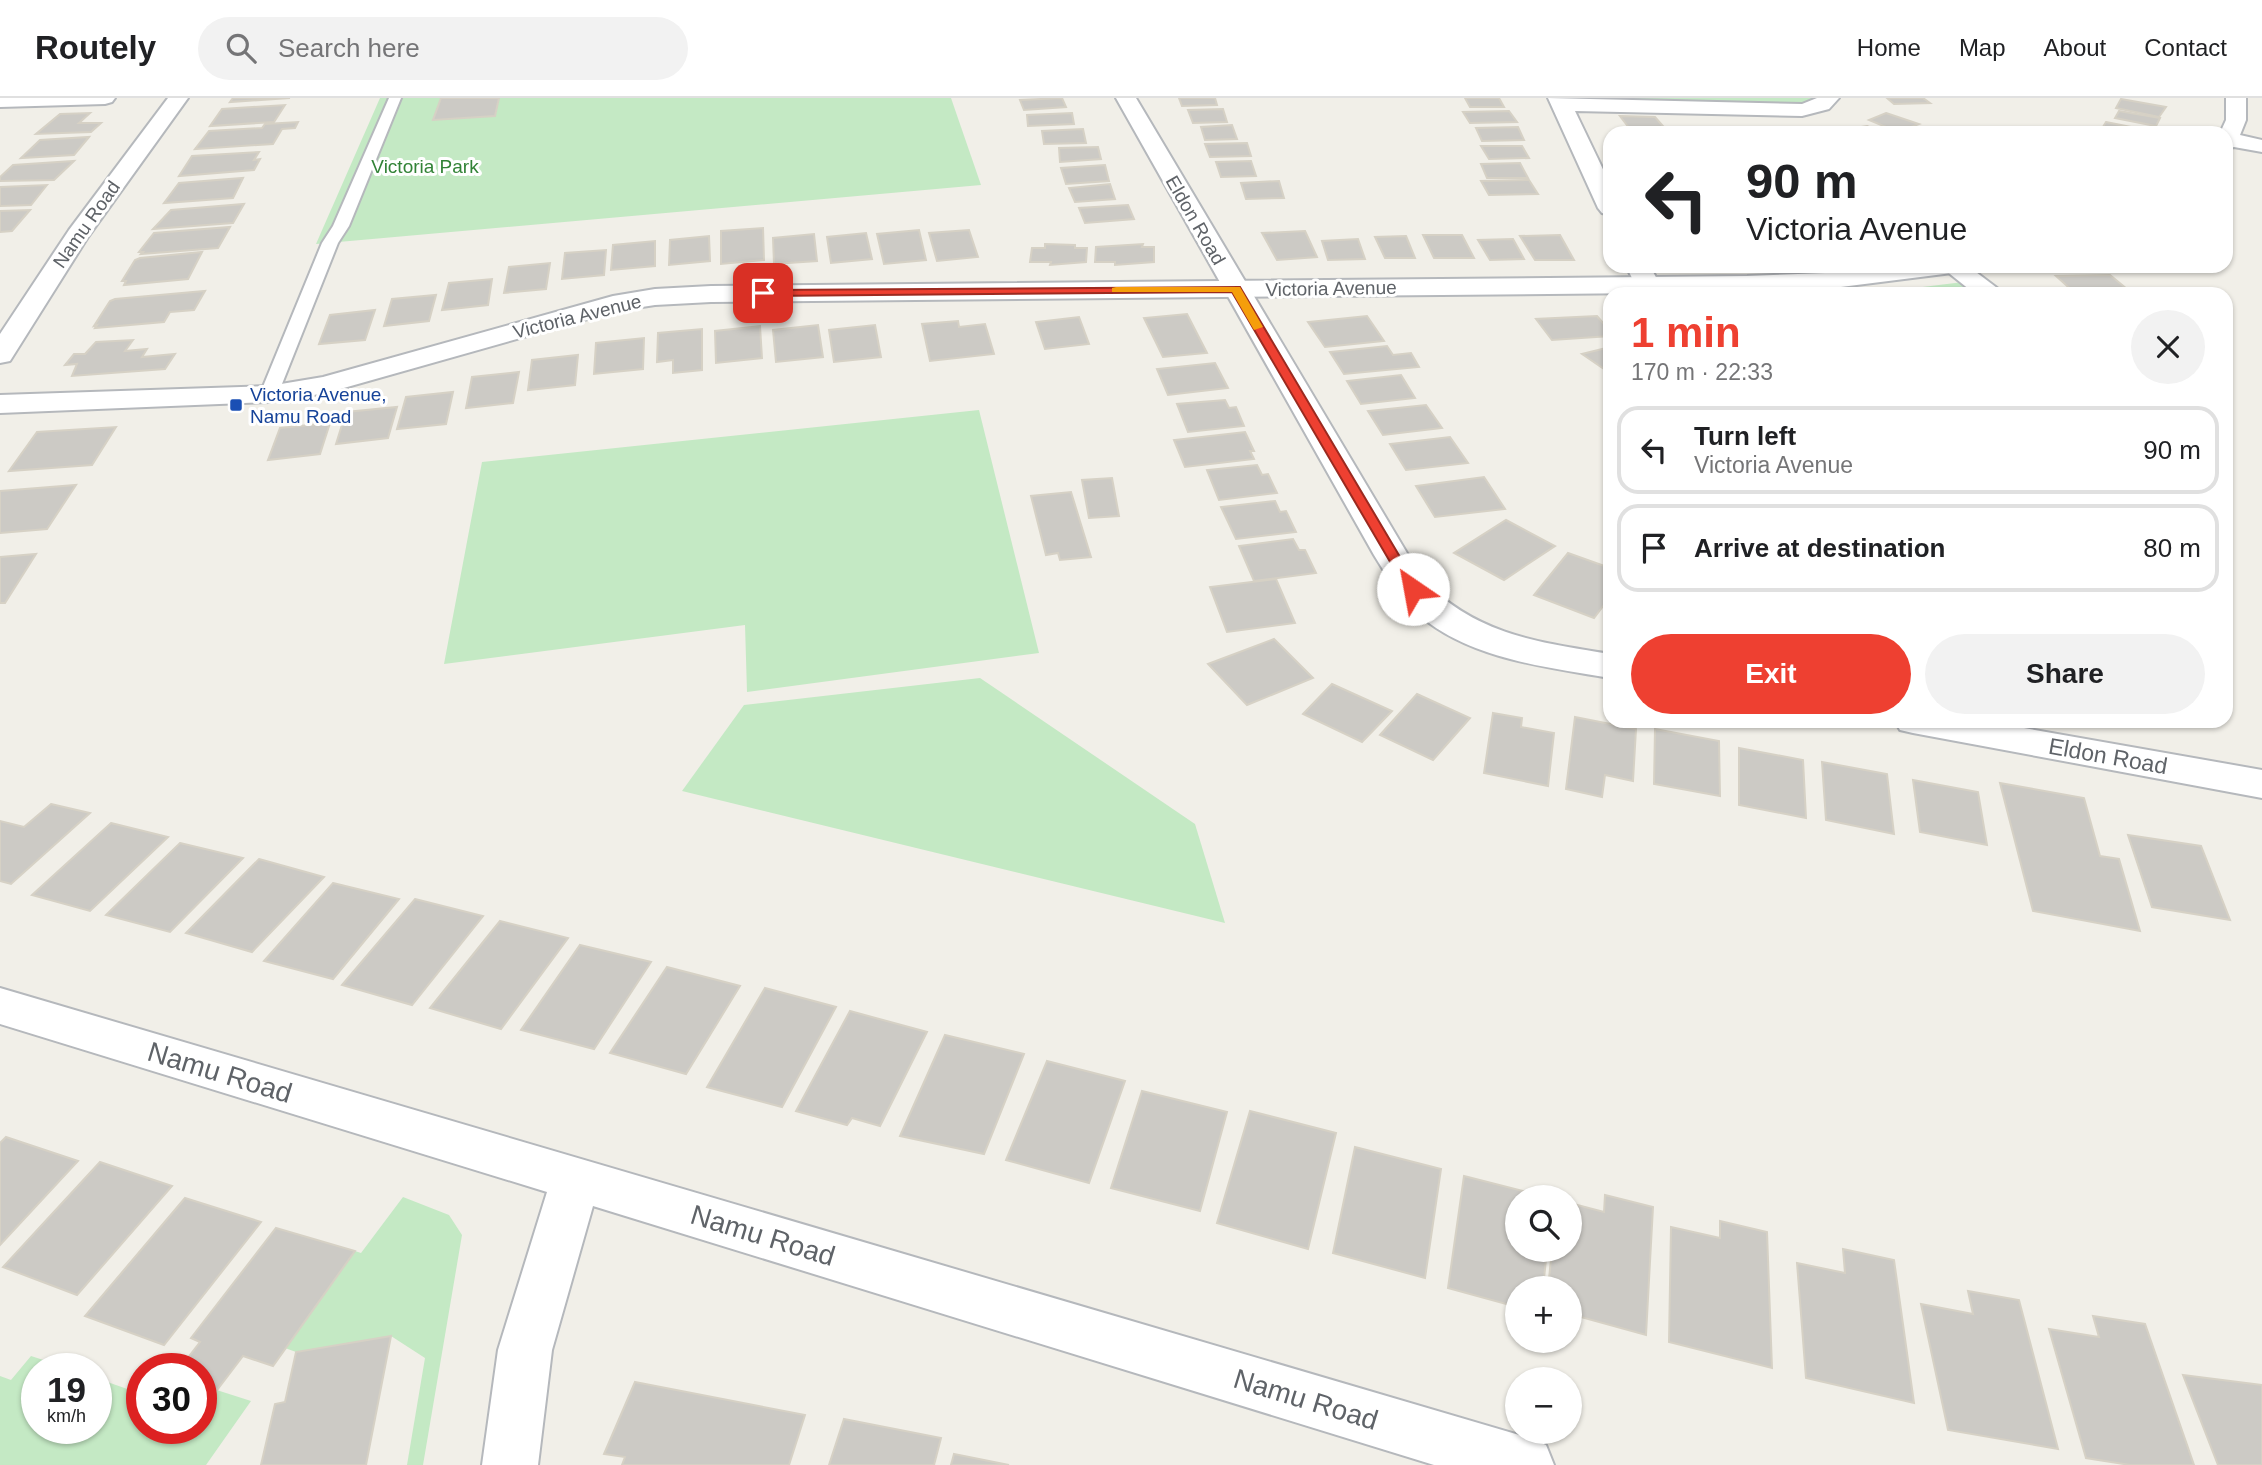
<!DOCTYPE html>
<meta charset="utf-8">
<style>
:root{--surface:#fff;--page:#f2f2f2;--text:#202124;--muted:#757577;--line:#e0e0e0;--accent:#ee4031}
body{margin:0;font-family:Helvetica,sans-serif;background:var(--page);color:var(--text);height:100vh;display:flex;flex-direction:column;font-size:26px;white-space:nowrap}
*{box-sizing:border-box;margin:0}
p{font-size:23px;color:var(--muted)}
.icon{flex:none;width:38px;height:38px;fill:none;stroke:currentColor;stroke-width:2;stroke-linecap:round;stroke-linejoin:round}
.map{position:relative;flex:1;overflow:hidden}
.details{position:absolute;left:1603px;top:189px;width:630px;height:441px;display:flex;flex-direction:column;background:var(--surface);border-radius:21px;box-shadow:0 2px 5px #0004}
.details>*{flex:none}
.guide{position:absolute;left:1603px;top:28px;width:630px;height:147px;border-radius:21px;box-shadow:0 2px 5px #0004;background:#fff;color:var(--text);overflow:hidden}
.tools{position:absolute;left:1505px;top:1087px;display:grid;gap:14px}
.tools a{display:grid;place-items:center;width:77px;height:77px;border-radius:50%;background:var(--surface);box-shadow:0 2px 5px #0004;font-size:35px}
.speed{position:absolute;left:21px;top:1255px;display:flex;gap:14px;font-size:35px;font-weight:700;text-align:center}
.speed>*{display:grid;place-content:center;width:91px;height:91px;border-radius:50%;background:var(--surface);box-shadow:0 2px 5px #0004;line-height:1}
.speed small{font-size:18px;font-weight:400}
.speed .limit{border:10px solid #d22;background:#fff;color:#111}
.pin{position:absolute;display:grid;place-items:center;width:60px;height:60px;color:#fff;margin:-30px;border-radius:14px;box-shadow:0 4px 10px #0006}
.me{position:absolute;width:77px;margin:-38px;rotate:327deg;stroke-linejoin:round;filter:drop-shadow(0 0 5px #0008)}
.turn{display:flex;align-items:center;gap:24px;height:147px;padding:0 28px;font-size:32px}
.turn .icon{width:91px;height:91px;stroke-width:2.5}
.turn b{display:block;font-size:49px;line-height:60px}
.round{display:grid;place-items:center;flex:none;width:74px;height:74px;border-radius:37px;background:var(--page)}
.summary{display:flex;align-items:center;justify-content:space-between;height:119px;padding:0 28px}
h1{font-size:42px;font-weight:700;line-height:52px;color:var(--accent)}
.button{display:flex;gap:14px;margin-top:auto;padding:14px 28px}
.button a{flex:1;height:80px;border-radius:42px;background:var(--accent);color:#fff;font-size:28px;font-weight:700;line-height:80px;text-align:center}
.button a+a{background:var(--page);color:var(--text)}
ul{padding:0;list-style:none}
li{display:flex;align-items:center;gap:21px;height:88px;margin:0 14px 10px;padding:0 14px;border:4px solid var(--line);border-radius:21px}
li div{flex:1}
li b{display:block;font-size:26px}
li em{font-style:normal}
header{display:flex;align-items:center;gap:42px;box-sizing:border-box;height:98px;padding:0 35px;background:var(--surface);border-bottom:2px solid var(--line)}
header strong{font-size:33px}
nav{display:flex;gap:38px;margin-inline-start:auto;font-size:24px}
.search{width:490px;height:63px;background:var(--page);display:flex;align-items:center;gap:18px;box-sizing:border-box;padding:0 24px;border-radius:38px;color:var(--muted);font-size:26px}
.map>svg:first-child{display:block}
.green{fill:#c4e9c4}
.building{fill:#cccac5;stroke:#d6d1c5;stroke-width:2}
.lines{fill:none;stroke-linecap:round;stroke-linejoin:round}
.service-casing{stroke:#b5b8bc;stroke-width:4}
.minor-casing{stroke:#b5b8bc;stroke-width:4}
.tertiary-casing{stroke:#b5b8bc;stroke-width:4}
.service{fill:#fff;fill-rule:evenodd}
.minor{fill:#fff;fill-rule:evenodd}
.tertiary{fill:#fff;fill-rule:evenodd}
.route{fill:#ee4031;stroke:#9b2a20;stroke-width:2}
.slow{fill:#f59e0b}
.transit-dot{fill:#1a4fb4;stroke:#fff;stroke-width:2.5}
.labels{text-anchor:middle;stroke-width:6;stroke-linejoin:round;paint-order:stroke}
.far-park-label{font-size:19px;fill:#328337;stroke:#fff}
.far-street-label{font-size:19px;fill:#5f6368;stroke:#fff}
.far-transit-label{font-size:19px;fill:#164399;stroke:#fff;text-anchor:start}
.street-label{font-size:23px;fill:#5f6368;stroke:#fff}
.near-street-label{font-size:28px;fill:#5f6368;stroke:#fff}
</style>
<header>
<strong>Routely</strong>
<div class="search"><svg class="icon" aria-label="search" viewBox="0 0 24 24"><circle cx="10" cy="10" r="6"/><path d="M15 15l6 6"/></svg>Search here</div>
<nav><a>Home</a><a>Map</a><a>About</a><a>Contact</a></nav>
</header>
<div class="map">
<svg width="2262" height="1367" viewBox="0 0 2262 1367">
<rect width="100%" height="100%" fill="#f1efe8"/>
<!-- green -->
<g class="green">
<path d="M380 0H951L981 87 316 146Z"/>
<path d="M1583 0H1816L1798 7 1586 4Z"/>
<path d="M1963 184 1979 196H1866Z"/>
<path d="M979 312 1039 555 747 594 745 527 444 566 482 364Z"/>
<path d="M980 580 1195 726 1225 825 682 693 744 607Z"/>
<path d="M403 1099 449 1117 462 1137 423 1367H407L425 1260 391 1238 296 1254 285 1250 355 1153 361 1155Z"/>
<path d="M31 1258 68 1270H37V1330H96V1280L133 1293 142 1282V1330H201V1287L251 1303 206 1367H0V1278L11 1282Z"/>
</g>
<!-- building -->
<g class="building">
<path d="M233 0H290L230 4Z"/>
<path d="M441 0H499L495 18 433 22Z"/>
<path d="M1062 0 1066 9 1024 12 1020 2Z"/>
<path d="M1179 0H1215L1217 7 1182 8Z"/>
<path d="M1465 0H1499L1504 9H1470Z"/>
<path d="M1887 0H1923L1930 5 1894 6Z"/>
<path d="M2121 1 2166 9 2159 19 2116 10Z"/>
<path d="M285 7 274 24 210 28 222 11Z"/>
<path d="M1223 11 1227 24 1193 25 1188 12Z"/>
<path d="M1509 13 1517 24 1470 25 1463 14Z"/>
<path d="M2119 13 2160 20 2156 28 2115 20Z"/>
<path d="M90 15 79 25H101L91 34 36 36 60 16Z"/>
<path d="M1072 15 1074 26 1028 28 1027 17Z"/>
<path d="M1886 15 1919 26 1898 34 1869 22Z"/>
<path d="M1620 18 1655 19 1669 35H1633Z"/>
<path d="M298 24 295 30 282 31 273 46 195 51 209 33 262 30 265 26Z"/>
<path d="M2106 24 2156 34 2116 35 2101 32Z"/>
<path d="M1232 27 1237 41 1205 42 1201 29Z"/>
<path d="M1867 28 1881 35H1848L1843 32Z"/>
<path d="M1518 29 1524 42 1482 43 1476 30Z"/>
<path d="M1083 31 1086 45 1044 46 1042 33Z"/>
<path d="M89 39 74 57 21 60 40 42Z"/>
<path d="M1247 45 1251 58 1210 59 1205 46Z"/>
<path d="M1481 48H1522L1529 60 1489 61Z"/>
<path d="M1098 49 1101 61 1060 64 1059 50Z"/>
<path d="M259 54 254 62 260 61 254 72 179 78 192 58Z"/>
<path d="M74 63 54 82 0 83V79L13 67Z"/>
<path d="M1251 63 1256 78 1221 79 1216 64Z"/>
<path d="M1520 65 1528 80H1487L1481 66Z"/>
<path d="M1105 67 1109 83 1066 86 1061 70Z"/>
<path d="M243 80 233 100 164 105 179 85Z"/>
<path d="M1529 82 1538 96 1489 97 1481 83Z"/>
<path d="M1279 83 1284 100 1246 101 1241 85Z"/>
<path d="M1110 86 1115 101 1075 104 1069 90Z"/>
<path d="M47 87 31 107 0 108V89Z"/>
<path d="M244 106 233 125 153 131 171 112Z"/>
<path d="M1128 107 1134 121 1085 125 1079 110Z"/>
<path d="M30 112 12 133 0 134V113Z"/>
<path d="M230 129 218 150 141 156 143 154H139L154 135Z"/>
<path d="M763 130 764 162 721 166V133Z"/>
<path d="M919 132 926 162 884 166 877 136Z"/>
<path d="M969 132 978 159 937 163 929 135Z"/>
<path d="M1305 133 1317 159 1277 162 1262 135Z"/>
<path d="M866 135 872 161 831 165 827 139Z"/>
<path d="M814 136 817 163 774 166 773 140Z"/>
<path d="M1423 137H1462L1474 160H1434Z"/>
<path d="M1560 137 1574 162H1535L1520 138Z"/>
<path d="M709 138 710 163 669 167 670 142Z"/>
<path d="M1406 138 1415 160H1385L1375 139Z"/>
<path d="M1358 141 1365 161 1328 162 1322 143Z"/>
<path d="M1513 141 1524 161 1490 162 1478 142Z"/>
<path d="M655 143V168L611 172 613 147Z"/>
<path d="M1045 146 1075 147V150H1087L1086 164 1050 167 1051 164H1030L1032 150H1045Z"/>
<path d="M1143 146 1142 149H1154V164L1115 167V164H1095L1096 149Z"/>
<path d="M606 152 604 177 562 181 565 155Z"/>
<path d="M202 154 188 181 124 187 126 183H122L135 162 140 160Z"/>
<path d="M550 165 546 191 504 195 509 169Z"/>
<path d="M2110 177 2133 196H2076L2056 178Z"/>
<path d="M492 181 488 207 442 212 449 185Z"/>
<path d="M205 193 194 212 170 214 164 224 95 230 97 227 94 228 110 203 115 201Z"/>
<path d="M436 197 429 223 384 228 392 201Z"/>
<path d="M375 212 365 242 319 246 330 217Z"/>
<path d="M1187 216 1207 255 1163 259 1144 220Z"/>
<path d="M1367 218 1384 243 1325 249 1308 224Z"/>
<path d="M1597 218 1610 233V238L1552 242 1536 221Z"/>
<path d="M1079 219 1089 246 1045 251 1036 224Z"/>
<path d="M958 223 959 229 985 226 994 256 930 263 922 226Z"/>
<path d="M818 227 823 259 776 264 773 232Z"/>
<path d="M875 227 881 259 834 264 829 232Z"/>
<path d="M760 228 762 260 716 265 715 233Z"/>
<path d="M702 231V272L673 275V262L657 264 658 235Z"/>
<path d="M644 240 643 271 594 276 596 245Z"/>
<path d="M133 242 125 253 147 251 142 259 175 256 165 271 72 278 77 266 65 267 74 256H85L96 244Z"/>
<path d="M1387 248 1393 257 1411 255 1419 269 1344 276 1330 254Z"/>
<path d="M1610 249V275L1582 256Z"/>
<path d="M578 257 575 287 528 292 532 262Z"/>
<path d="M1215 265 1228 290 1168 297 1157 271Z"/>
<path d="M519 274 513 305 466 310 472 279Z"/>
<path d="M1401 277 1415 300 1361 306 1347 283Z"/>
<path d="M453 294 446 326 397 331 406 299Z"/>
<path d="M1225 302 1229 310 1236 309 1244 328 1188 334 1177 306Z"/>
<path d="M1426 307 1442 330 1383 337 1368 313Z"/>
<path d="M397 309 388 340 336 346 346 314Z"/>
<path d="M330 325 320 356 268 362 280 330Z"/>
<path d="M116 329 92 367 9 373 37 334Z"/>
<path d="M1245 334 1254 353H1250L1254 361 1185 369 1174 342Z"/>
<path d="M1450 339 1468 365 1406 372 1390 346Z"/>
<path d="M1257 367 1262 377 1268 376 1277 395 1219 402 1207 372Z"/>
<path d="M1484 379 1505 411 1435 419 1416 388Z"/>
<path d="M1112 380 1119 418 1089 420 1082 382Z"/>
<path d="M76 387 47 431 0 435V393Z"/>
<path d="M1071 394 1091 459 1060 462 1058 455 1046 457 1031 398Z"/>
<path d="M1275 403 1280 414 1286 413 1296 434 1236 441 1221 409Z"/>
<path d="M1506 422 1555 448 1504 482 1454 455Z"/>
<path d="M1293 441 1299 452H1305L1316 475 1254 483 1239 448Z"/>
<path d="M1568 455 1610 470V499L1594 520 1534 497Z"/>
<path d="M36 456 5 505H0V459Z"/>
<path d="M1276 481 1295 525 1227 534 1210 489Z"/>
<path d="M1274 541 1313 580 1247 607 1208 566Z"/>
<path d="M1332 586 1392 613 1362 644 1303 616Z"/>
<path d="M1417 596 1470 620 1433 662 1380 637Z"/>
<path d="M1493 615 1522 620 1521 629 1554 635 1548 688 1484 675Z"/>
<path d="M1575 619 1636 631 1633 683 1605 677 1602 699 1566 691Z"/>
<path d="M1655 631 1719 643 1720 698 1654 686Z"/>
<path d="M1739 650 1803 662 1806 720 1739 707Z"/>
<path d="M1822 664 1887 676 1894 736 1826 722Z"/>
<path d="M1913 682 1978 694 1987 747 1920 734Z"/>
<path d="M2000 685 2084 700 2100 758 2119 761 2140 833 2033 813Z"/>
<path d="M51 706 90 715 11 786 0 783V723L24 729Z"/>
<path d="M111 725 168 739 90 813 32 797Z"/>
<path d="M2128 737 2201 748 2230 822 2152 809Z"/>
<path d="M180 745 243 760 170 834 106 817Z"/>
<path d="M259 761 324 779 252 854 186 835Z"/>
<path d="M333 785 399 801 333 881 264 863Z"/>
<path d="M415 801 483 818 412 907 342 887Z"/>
<path d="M500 823 568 840 501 931 430 910Z"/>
<path d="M580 847 651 864 594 951 521 932Z"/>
<path d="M667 869 740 888 686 976 610 955Z"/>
<path d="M765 890 836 909 782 1009 707 989Z"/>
<path d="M850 913 927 934 880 1028 852 1020 847 1027 796 1013Z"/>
<path d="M945 937 1024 956 984 1056 900 1038Z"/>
<path d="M1047 963 1125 983 1089 1085 1006 1062Z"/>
<path d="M1142 993 1227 1014 1200 1113 1111 1090Z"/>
<path d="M1250 1013 1336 1035 1308 1151 1217 1125Z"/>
<path d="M6 1039 78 1063 0 1147V1045Z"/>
<path d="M1355 1049 1441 1071 1425 1180 1333 1155Z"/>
<path d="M100 1064 172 1088 77 1197 3 1169Z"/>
<path d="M1464 1078 1547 1099H1517V1152H1547L1543 1190H1517V1209L1448 1190Z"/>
<path d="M1605 1097 1653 1109 1646 1237 1570 1216V1190H1548L1552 1152H1570V1105L1604 1114Z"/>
<path d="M185 1100 261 1124 164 1247 85 1218Z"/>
<path d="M1720 1123 1767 1134 1772 1270 1669 1244 1671 1129 1720 1140Z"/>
<path d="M276 1130 355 1153 273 1268 243 1258 217 1292 201 1287V1270H180L200 1244 191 1240Z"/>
<path d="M1843 1151 1894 1162 1914 1305 1806 1280 1797 1165 1845 1175Z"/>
<path d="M1968 1193 2019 1202 2058 1351 1948 1332 1921 1206 1973 1216Z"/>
<path d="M2093 1218 2145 1226 2194 1367H2130L2086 1360 2049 1231 2099 1239Z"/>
<path d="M391 1238 366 1367H261L275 1306 285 1304 296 1254Z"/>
<path d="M2183 1277 2262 1287V1367H2218Z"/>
<path d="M635 1284 805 1317 789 1367H622L625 1359 604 1356Z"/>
<path d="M844 1321 941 1340 934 1367H829Z"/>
<path d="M954 1356 1009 1367H951Z"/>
</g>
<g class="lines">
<defs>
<path id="service" d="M389 0H401L349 128 338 145 278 296 269 301 263 300 260 296 322 145 333 128Z"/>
<g id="minor">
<path d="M0 0H115L112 4 105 6 0 9Z"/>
<path d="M168 0H188L88 139 10 263 0 265V236L69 132Z"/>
<path d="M1116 0H1136L1423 482C1477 537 1537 544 1610 556V580C1546 569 1470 561 1419 517 1400 500 1387 478 1374 457Z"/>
<path d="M1548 0 1802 6 1817 0H1839L1829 11 1802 18 1575 13 1610 86V117L1602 115 1598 110Z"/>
<path d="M1626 168H1650L1660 187 1656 192 1647 195 1638 192Z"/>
<path d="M1940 168H1968L2005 196H1975Z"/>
<path d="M1895 623H1984L2262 672V700L1913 635 1900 632Z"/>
<path d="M0 890 1526 1339 1546 1347 1554 1367H1434L593 1108 552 1252 538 1367H482L498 1252 547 1094 0 926Z"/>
</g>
<g id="tertiary">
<path d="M2226 0H2246V22L2240 37 2262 42V54L2234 49 2226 51V35H2220L2226 22Z"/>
<path d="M1889 168H1964L1961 173 1952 175 1825 191 1747 194 711 204 655 207 616 213 326 295 269 304 0 315V297L269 288 323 279 613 198 655 191 711 188 1747 178 1825 175Z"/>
</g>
</defs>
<!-- service casing -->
<use href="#service" class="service-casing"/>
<!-- minor casing -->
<use href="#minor" class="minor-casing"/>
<!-- tertiary casing -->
<use href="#tertiary" class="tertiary-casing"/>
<!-- service -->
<use href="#service" class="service"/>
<!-- minor -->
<use href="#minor" class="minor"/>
<!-- tertiary -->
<use href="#tertiary" class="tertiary"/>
</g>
<!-- route -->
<path class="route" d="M1240 189 1419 491 1417 494 1413 495 1406 491 1232 194 763 198 757 195 763 192Z"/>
<!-- slow -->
<path class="slow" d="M1116 189H1240L1263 229 1254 232 1232 194H1112V190Z"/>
<!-- markers -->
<rect class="transit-dot" x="229" y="300" width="14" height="14" rx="3.5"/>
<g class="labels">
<!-- far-park labels -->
<g class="far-park-label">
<text x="425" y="75">Victoria Park</text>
</g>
<!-- far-street labels -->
<g class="far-street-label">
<text transform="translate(1196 122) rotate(60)" y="7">Eldon Road</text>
<text transform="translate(86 126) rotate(-55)" y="7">Namu Road</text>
<text transform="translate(1331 190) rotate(-1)" y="7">Victoria Avenue</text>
<text transform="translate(577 218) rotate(-14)" y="7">Victoria Avenue</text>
</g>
<!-- far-transit labels -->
<g class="far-transit-label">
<text x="250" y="303">Victoria Avenue,<tspan x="250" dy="22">Namu Road</tspan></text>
</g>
<!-- street labels -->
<g class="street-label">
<text transform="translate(2108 658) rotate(10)" y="8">Eldon Road</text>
</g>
<!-- near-street labels -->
<g class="near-street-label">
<text transform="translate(220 974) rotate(17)" y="10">Namu Road</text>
<text transform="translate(763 1137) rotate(17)" y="10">Namu Road</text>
<text transform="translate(1306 1301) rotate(17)" y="10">Namu Road</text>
</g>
</g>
</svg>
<div class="tools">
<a><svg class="icon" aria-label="search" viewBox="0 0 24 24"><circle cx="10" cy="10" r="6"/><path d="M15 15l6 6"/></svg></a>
<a>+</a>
<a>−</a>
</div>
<div class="speed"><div>19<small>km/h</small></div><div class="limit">30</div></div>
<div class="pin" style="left:763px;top:195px;background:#d93025"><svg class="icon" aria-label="arrive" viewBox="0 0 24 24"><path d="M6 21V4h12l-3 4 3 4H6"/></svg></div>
<svg class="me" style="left:1413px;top:491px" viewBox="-20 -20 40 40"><circle r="19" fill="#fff"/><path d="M0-13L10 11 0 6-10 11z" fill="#ee4031"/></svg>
<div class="guide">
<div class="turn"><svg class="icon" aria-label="left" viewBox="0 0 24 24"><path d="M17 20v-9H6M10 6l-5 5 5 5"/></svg><div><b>90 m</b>Victoria Avenue</div></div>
</div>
<section class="details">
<div class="summary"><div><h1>1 min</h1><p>170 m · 22:33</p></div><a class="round"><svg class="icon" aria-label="close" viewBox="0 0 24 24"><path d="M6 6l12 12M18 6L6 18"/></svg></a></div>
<ul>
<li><svg class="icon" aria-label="left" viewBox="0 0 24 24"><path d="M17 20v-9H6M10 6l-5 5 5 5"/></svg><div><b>Turn left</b><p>Victoria Avenue</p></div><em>90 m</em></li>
<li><svg class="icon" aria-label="arrive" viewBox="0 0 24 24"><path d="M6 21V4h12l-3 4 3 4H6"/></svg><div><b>Arrive at destination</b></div><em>80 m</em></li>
</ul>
<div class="button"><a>Exit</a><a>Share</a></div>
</section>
</div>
